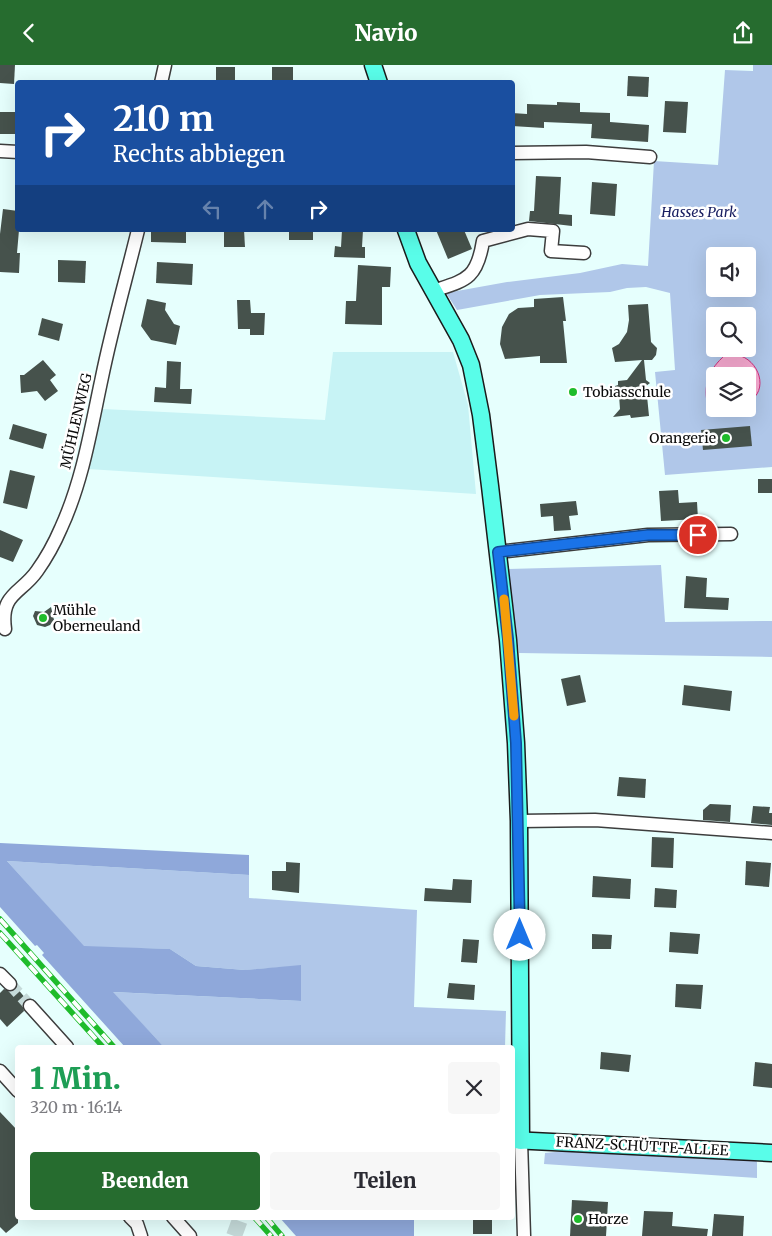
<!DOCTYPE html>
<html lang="de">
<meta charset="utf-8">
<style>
:root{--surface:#fff;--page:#f7f7f7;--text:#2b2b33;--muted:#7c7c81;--accent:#266c2f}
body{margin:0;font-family:Merriweather,serif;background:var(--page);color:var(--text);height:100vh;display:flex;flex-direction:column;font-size:19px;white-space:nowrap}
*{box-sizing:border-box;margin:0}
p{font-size:16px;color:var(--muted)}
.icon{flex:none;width:28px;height:28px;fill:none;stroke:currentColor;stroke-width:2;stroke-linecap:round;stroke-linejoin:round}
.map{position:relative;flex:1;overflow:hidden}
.sheet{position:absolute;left:15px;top:980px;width:500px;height:175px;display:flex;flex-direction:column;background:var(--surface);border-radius:5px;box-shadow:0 5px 20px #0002}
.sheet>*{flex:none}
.hud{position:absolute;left:15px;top:15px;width:500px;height:152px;border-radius:5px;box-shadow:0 5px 20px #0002;background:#1a4fa0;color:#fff;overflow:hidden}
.controls{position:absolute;left:706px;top:182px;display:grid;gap:10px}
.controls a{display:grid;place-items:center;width:50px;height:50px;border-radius:5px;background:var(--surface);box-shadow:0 5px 20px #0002;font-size:25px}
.pin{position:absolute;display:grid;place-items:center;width:42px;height:42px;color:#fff;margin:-21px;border:2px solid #fff;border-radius:50%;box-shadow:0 1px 5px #0007}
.me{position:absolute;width:55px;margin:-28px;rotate:0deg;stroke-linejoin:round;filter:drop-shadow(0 0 4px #0008)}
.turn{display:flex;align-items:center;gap:18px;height:105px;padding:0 15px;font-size:22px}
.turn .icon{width:65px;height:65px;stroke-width:2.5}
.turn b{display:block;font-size:35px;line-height:42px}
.lanes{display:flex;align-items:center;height:48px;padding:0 15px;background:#0003;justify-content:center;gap:25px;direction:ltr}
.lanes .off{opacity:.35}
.round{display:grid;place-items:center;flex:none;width:52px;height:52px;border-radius:5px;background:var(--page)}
.headline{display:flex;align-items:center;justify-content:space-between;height:85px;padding:0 15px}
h1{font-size:30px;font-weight:800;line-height:38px;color:#1e9e55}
.cta{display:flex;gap:10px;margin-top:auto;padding:10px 15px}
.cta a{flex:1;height:58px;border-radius:5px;background:var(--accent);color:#fff;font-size:20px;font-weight:800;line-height:58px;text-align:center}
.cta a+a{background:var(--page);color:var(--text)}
header{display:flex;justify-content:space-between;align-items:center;height:65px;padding:0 15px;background:var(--accent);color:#fff;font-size:22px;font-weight:800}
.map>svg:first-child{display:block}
.farmland{fill:#c7f3f5}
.green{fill:#b0c7e9;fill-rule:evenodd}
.forest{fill:#8fa8da}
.water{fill:#f8aad1;stroke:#d02f7c}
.building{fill:#46524c}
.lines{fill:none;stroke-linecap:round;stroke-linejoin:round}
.minor-tunnel{stroke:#c5dad9;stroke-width:12;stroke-dasharray:12 6;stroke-linecap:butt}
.major-tunnel{stroke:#c5dad9;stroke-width:16;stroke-dasharray:16 8;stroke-linecap:butt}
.minor-casing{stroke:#3d3d3d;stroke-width:15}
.major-casing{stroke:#1b1b1b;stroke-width:19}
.minor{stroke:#fff;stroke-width:12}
.major{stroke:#59fde9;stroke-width:16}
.rail-casing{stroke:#1fbc2b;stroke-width:5.5}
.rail{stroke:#fff;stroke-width:4;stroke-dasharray:11;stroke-linecap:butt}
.route-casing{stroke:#114b97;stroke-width:12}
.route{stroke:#1a73e8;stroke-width:9}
.slow{stroke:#f59e0b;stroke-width:9}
.poi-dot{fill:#1fbc2b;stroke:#fff;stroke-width:2}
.labels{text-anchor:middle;stroke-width:5;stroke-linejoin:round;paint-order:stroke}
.park-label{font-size:14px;font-style:italic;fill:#1a2062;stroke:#fff}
.poi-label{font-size:14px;fill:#0a0a0a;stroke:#fff;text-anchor:start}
.street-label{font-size:14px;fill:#0a0a0a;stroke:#fff}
</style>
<header><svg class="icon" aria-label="back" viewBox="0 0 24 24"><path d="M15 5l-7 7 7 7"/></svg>Navio<svg class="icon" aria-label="share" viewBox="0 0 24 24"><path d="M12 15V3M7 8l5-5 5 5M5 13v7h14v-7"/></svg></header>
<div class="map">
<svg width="772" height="1171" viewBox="0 0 772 1171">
<rect width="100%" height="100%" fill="#e6fffd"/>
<!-- farmland -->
<path class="farmland" d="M333 287H453L468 340 476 429 88 404 103 344 325 355Z"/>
<!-- green -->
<g class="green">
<path d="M753 0H772V402L665 410 655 307 675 305 670 228 646 222 627 223 610 227 540 230 457 245 446 228 507 217 580 208 622 199 648 201 654 96 718 100 725 5 753 6ZM715 191H748V224H715ZM715 251H748V284H715ZM715 311H748V344H715Z"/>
<path d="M661 500 665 557 772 556V592L519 588 508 504Z"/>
<path d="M7 796 249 810V833L417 845 414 942 506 946 505 982H164L112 927 301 936V901L245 905 196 901 170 884 84 882Z"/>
<path d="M596 1083 752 1091 757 1097V1113L544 1099 545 1088Z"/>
</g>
<!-- forest -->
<g class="forest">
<path d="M0 778 249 790V810L7 796 84 881 170 884 196 901 245 905 301 900V936L113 927 164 982H125L42 890 44 888 37 880 35 881 0 842Z"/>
<path d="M280 1153H414V1171H296Z"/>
</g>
<!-- water -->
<path class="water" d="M725 290C728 290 733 289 737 290 759 294 770 326 748 337V311H715V342L707 338C704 316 709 305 725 290Z"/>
<!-- building -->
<g class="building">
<path d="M0 0H15L14 19 0 18Z"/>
<rect x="216" y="2" width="19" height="14"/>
<rect x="272" y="2" width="21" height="16"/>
<path d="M628 11 649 12 648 32 627 31Z"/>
<path d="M665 36 688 37 686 68 663 67Z"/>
<path d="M557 37 580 38V47L610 48V57L649 60 648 77 591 73 592 59 544 57V63L512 61V48L527 49V39L557 40Z"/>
<rect x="0" y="47" width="16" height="22"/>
<path d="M536 111 561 112 559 149 572 150V161L529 156 530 146H534Z"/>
<path d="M592 117 617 119 615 151 590 149Z"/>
<path d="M3 144 18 146V165H19L17 188H20L19 208 0 207V169Z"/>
<path d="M151 165H186V178L151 177Z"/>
<path d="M224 165H244L245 182H224Z"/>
<rect x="289" y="165" width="24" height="10"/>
<path d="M342 165H363L362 182H365V193L334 192 335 181 341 182Z"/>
<path d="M436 165H464L472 184 448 194Z"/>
<path d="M58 195 86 196 85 218 58 217Z"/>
<path d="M157 197 193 199 192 220 156 218Z"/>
<path d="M358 200 391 202 390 222H382V260L345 259 346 236H356Z"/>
<path d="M563 232 566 256H563L567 298H540V291L505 294 500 279 502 262 509 249 518 243 534 242V234Z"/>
<path d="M147 234 166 238 165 245 174 259 180 261 176 280 151 275 141 261Z"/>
<path d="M237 235H250L251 248H265L264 270H250V264H238Z"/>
<path d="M648 239 651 277 657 283 656 290 652 295H644L646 315 650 318 646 321 649 351 631 353 630 350 613 352 620 344 619 330H615V321L618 320V316L627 315 642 295 615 297 612 283 619 279 627 267 629 255 628 240Z"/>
<path d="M42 253 63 259 59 276 38 270Z"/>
<path d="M43 295 56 310 50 315 58 326 45 336 37 326 21 328 20 310H24Z"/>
<path d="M167 296 181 297 180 324H192L191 339 154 337 155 322 166 323Z"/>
<path d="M13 359 47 369 43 384 9 374Z"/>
<path d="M750 361 752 381 703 385 701 365Z"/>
<path d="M10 405 35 411 27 444 3 438Z"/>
<rect x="758" y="414" width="14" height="14"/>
<path d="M678 425 679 438 697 437 698 454 661 456 659 426Z"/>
<path d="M576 436 578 450 569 451 571 465 554 466 553 451 541 452 540 439Z"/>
<path d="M0 465 23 475 13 497 0 492Z"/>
<path d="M686 511 707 513 706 532 729 533 728 545 684 543Z"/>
<path d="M51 542 54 555 50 560 45 562 37 560 33 551 35 546 44 547Z"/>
<path d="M580 610 586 637 567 641 561 614Z"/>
<path d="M684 620 732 626 730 646 682 640Z"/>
<path d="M619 712 646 714 645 733 617 731Z"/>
<path d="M710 739 731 740 730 757 703 755V745Z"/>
<path d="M753 741 770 742 769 748H772V760L751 758Z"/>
<path d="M652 772 674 773 673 803 651 802Z"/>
<path d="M746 796 771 798 769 822 745 820Z"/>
<path d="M286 797 300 798 299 828 272 825V806H286Z"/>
<path d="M593 811 631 814 630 834 592 832Z"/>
<path d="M453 814 472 815 471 838 424 836 425 823 452 825Z"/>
<path d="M655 823 677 825 676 843 654 842Z"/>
<path d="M670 867 700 869 698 889 669 887Z"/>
<path d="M592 869 612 870 611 884H592Z"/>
<path d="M463 874 479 875 477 898 461 897Z"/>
<path d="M449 918 475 920 474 935 447 933Z"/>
<path d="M676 919 703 920 701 944 675 942Z"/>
<path d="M17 923 26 934 22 939 24 946 7 962 0 954V928L4 924 12 927Z"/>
<path d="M601 987 631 990 629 1007 600 1004Z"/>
<path d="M755 997 772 999V1023L753 1021Z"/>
<path d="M0 1047 18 1066V1158L6 1168 0 1162Z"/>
<path d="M572 1135 608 1137 606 1171H570Z"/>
<path d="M644 1146 673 1147 672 1161 708 1164 707 1171H642Z"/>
<path d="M714 1149 744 1151 743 1171H712Z"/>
<rect x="473" y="1152" width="19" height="17"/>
</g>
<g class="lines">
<!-- minor-tunnel -->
<path class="minor-tunnel" d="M10 919 30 941"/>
<!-- major-tunnel -->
<path class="major-tunnel" d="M234 1171 241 1152"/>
<defs>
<g id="minor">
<path d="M161 18 165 0"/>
<path d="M0 86 18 87"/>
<path d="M512 88 586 87 650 92"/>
<path d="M433 226C466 215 477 214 483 176L528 164 553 166 551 186 584 188"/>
<path d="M498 487 648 470 731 469"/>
<path d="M5 564C0 528 21 529 37 506 47 492 55 477 61 463 83 415 91 363 102 312 112 263 126 214 138 165"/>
<path d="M519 756 595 755 772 768"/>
<path d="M0 909 10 919"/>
<path d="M30 941 67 982"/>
<path d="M0 1006 18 1026"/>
<path d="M521 1076 524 1171"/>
<path d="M130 1152 137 1159 141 1171"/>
<path d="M173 1152 190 1171"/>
</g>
<g id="major">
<path d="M373 0 379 18"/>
<path d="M406 165 418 198 461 275 471 300 481 350 490 421 508 575 516 678 519 756 521 1076"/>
<path d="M512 1075 772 1088"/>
</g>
</defs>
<!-- minor casing -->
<use href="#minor" class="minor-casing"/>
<!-- major casing -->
<use href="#major" class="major-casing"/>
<!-- minor -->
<use href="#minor" class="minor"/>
<!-- major -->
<use href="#major" class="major"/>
<defs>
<g id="rail">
<path d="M0 854 114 982"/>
<path d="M0 868 103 982"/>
<path d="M254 1152 271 1171"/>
<path d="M266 1152 282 1171"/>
</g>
</defs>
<!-- rail casing -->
<use href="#rail" class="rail-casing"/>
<!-- rail -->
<use href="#rail" class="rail"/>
</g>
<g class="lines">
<defs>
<path id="route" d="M520 870 516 678 508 574 498 487 648 470H698"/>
</defs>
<!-- route casing -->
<use href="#route" class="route-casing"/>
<!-- route -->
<use href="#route" class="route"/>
<!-- slow -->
<path class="slow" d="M504 534 514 651"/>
</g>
<!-- markers -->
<g class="poi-dot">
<circle cx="573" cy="327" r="5"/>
<circle cx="726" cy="373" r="5"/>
<circle cx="43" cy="553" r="5"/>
<circle cx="578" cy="1154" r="5"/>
</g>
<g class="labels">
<!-- park labels -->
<g class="park-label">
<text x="699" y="152">Hasses Park</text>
</g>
<!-- poi labels -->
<g class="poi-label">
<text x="583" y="332">Tobiasschule</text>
<text x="716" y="378" text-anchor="end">Orangerie</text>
<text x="53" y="550">Mühle<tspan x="53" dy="16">Oberneuland</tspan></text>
<text x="588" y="1159">Horze</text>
</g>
<!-- street labels -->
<g class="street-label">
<text transform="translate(76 356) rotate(-77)" y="5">MÜHLENWEG</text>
<text transform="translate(642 1081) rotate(3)" y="5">FRANZ-SCHÜTTE-ALLEE</text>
</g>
</g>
</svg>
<div class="controls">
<a><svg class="icon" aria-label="sound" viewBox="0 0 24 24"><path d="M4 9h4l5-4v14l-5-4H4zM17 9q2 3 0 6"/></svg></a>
<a><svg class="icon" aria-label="search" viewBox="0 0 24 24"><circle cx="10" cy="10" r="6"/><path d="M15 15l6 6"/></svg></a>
<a><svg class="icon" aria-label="layers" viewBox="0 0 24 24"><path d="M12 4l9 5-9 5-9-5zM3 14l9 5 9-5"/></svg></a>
</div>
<div class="pin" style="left:698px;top:470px;background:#d93025"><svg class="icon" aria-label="arrive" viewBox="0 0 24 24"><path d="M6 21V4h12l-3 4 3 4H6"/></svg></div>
<svg class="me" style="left:520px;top:870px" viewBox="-20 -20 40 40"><circle r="19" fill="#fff"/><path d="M0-13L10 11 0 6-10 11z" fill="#1a73e8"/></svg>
<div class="hud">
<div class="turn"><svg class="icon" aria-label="right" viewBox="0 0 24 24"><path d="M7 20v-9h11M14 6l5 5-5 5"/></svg><div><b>210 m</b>Rechts abbiegen</div></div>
<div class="lanes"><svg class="icon off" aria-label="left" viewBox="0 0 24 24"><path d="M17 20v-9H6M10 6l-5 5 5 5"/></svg><svg class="icon off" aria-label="ahead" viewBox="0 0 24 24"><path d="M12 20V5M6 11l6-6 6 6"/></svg><svg class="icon" aria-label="right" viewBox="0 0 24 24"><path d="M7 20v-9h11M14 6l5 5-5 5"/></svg></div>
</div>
<section class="sheet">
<div class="headline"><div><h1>1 Min.</h1><p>320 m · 16:14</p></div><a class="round"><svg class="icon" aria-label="close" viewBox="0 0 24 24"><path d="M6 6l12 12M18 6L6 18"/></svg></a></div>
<div class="cta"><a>Beenden</a><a>Teilen</a></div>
</section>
</div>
